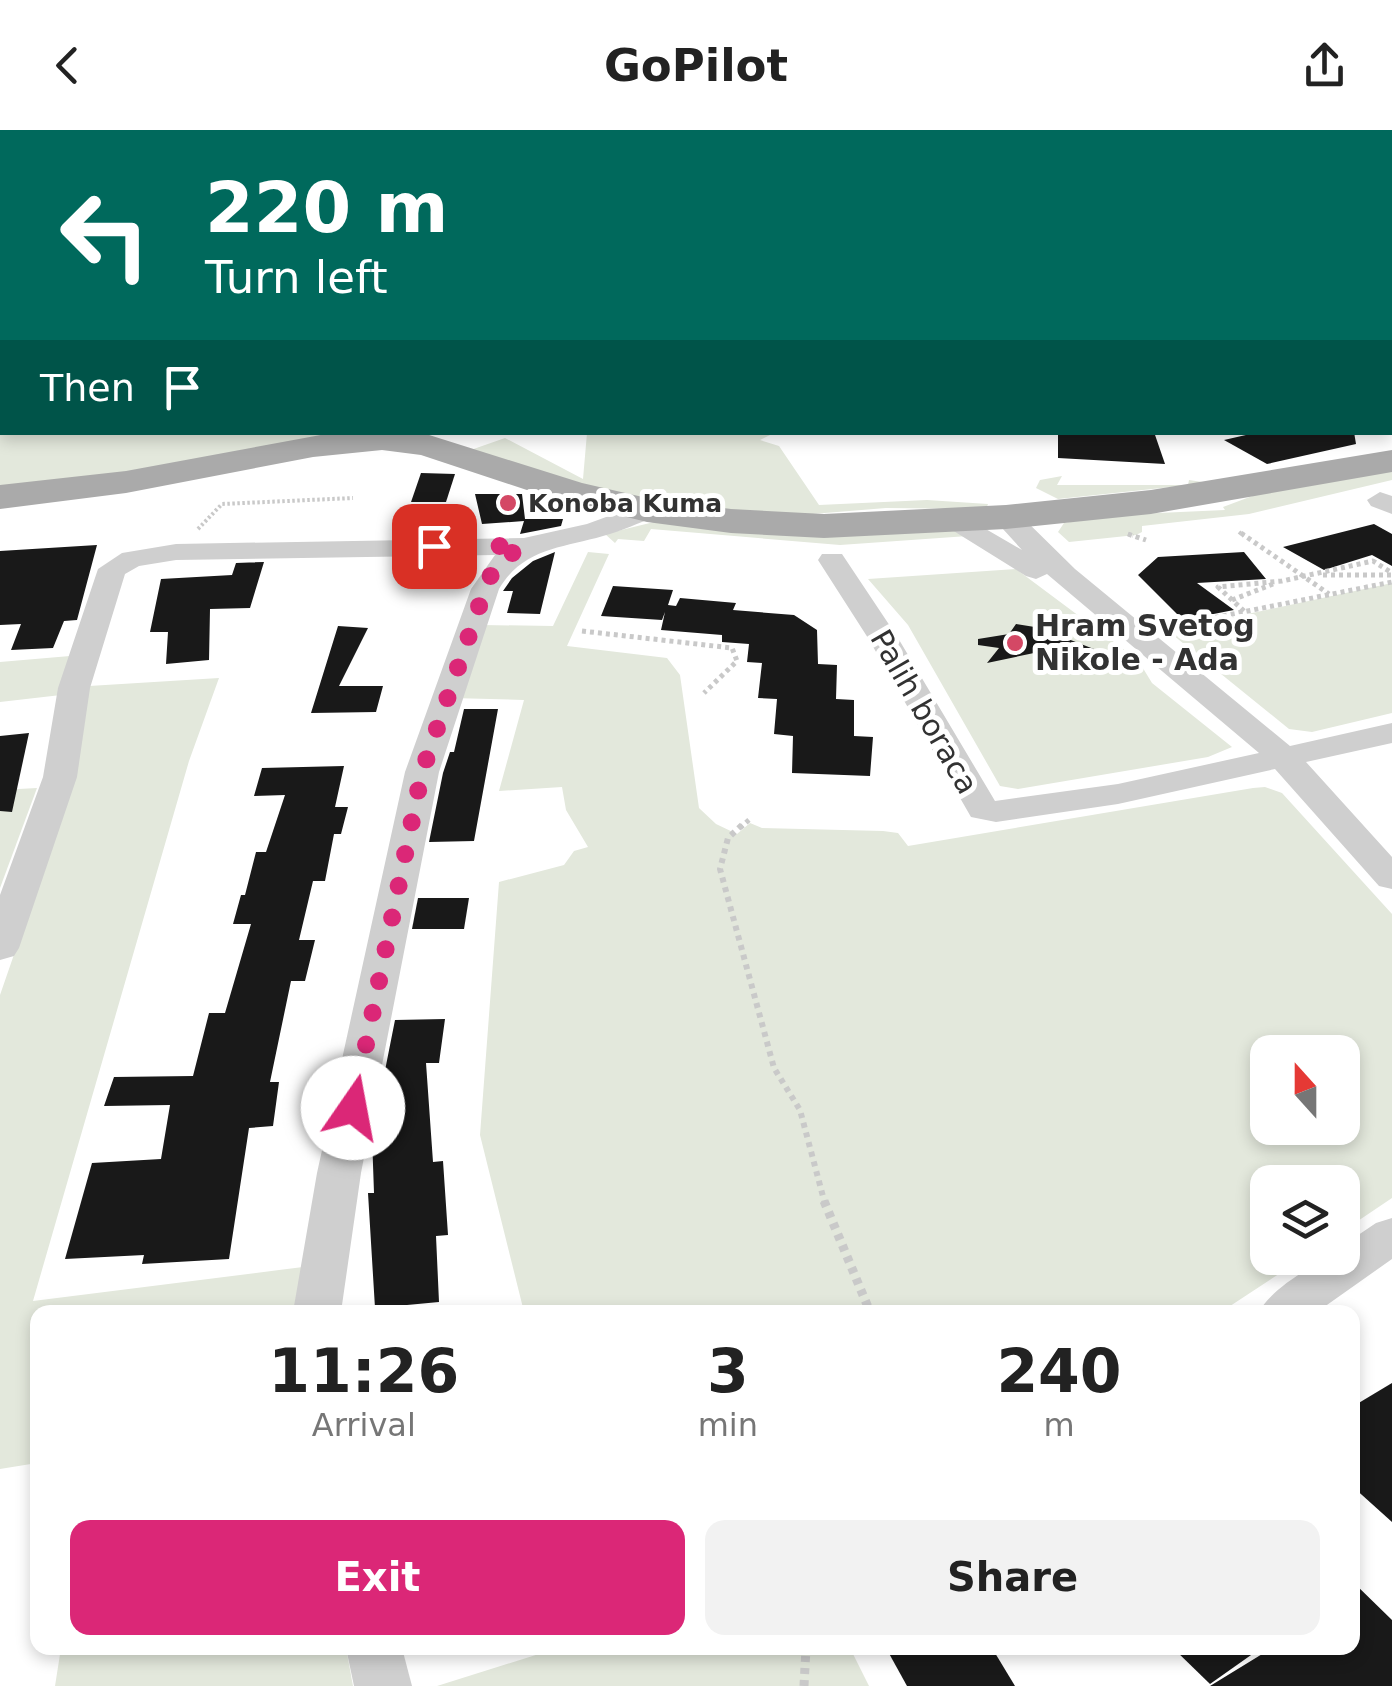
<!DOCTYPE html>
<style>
:root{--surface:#fff;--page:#f2f2f2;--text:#222;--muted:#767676;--accent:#db2777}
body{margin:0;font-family:"DejaVu Sans",sans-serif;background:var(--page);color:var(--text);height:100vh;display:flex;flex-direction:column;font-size:38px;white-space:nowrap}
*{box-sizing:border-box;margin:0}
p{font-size:32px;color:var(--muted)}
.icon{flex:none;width:55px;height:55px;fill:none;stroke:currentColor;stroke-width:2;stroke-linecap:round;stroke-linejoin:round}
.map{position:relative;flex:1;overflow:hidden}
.sheet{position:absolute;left:30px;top:1175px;width:1330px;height:350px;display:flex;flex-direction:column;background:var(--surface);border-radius:20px;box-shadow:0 5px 15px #0003}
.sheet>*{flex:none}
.hud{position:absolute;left:0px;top:0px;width:1392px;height:305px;box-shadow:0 5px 15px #0003;background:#00695c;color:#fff;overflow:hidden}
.needle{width:65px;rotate:339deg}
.buttons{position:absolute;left:1250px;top:905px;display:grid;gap:20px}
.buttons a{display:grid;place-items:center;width:110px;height:110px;border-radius:20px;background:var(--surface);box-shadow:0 5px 15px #0003;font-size:50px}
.pin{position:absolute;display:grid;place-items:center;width:85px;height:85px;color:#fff;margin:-42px;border-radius:20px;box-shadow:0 5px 15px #0006}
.me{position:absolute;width:110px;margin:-55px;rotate:12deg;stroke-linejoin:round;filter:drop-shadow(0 0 8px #0008)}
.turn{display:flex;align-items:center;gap:35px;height:210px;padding:0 40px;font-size:45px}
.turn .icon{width:130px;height:130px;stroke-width:2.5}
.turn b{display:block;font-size:70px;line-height:85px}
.then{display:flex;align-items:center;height:95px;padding:0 40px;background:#0003;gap:20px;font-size:38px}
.eta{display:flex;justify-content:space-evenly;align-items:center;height:170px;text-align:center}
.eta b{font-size:60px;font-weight:800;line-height:70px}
.button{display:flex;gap:20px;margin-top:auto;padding:20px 40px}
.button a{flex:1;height:115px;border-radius:20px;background:var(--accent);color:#fff;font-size:40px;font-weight:800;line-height:115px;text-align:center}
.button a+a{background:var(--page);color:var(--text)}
header{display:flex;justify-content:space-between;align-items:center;height:130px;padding:0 40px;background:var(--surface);font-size:45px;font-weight:800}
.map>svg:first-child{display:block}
.green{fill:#e3e8dc;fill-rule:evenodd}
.building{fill:#191919}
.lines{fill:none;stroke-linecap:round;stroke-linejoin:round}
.path-far3{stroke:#c9c9c9;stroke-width:4;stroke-dasharray:2.5 2.5;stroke-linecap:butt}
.path-far2{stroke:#c9c9c9;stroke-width:5;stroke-dasharray:4 4;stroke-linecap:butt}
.path-far1{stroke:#c9c9c9;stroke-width:6;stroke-dasharray:5 5;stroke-linecap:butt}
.path{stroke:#c9c9c9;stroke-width:9;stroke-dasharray:6 6;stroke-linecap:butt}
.service{fill:#cfcfcf;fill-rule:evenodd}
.minor{fill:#cfcfcf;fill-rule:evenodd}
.primary{fill:#aaa;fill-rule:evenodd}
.rail-casing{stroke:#878787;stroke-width:6}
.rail{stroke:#fff;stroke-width:4;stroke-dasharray:11;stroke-linecap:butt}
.route{stroke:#db2777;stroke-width:18;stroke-dasharray:0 32.4}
.poi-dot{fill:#d44865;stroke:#fff;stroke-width:4}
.labels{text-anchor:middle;stroke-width:10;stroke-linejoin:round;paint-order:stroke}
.far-poi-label{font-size:25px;font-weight:bold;fill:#323232;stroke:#fff;text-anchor:start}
.poi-label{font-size:30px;font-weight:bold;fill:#323232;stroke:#fff;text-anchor:start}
.street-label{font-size:30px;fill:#323232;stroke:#fff}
</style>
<header><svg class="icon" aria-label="back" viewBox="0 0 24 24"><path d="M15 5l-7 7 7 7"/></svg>GoPilot<svg class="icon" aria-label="share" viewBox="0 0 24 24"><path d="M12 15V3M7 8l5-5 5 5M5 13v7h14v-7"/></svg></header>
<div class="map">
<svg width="1392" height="1556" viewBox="0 0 1392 1556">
<rect width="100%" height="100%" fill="#fff"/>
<!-- green -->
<g class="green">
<path d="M0 145 2 302H325L326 306 155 338 0 358Z"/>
<path d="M587 303H774L760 310 779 316 819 375 927 370 988 374 986 379 886 378 788 386 714 381 603 362 465 322 505 308 583 349Z"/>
<path d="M1392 337V350L1249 384 1142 396V402L1136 405 1069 412 1058 402 1064 393 1114 385 1225 380 1223 377 1263 362Z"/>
<path d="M1062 346 1057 355H1188L1189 350 1209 353 1058 369 1036 358 1040 350Z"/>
<path d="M654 392 956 401 968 406 840 415 651 399 644 411 618 409 615 413 605 404Z"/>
<path d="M588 422 609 424 567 516 667 528 680 545 699 678 716 694 737 704 750 693 762 698 883 701 898 703 908 716 1253 658 1265 657 1282 663 1392 784V1068L1343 1101 1342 1052H1268V1128H1303L1221 1182H524L480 1005 499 752 564 735 574 721 588 717 566 680 562 657 499 661 524 570 451 568 482 495 553 496ZM1268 922H1342V998H1268Z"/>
<path d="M1016 439 1138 530 1152 553 1232 617 1208 627 1018 659 1000 656 908 495 868 449Z"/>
<path d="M1392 453V583L1312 602 1289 599 1168 501Z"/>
<path d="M70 526 61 565 0 572V532Z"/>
<path d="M219 548 189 631 33 1171 303 1137 302 1182H38L37 1333 0 1339V865L75 648 89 556Z"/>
<path d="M37 658 0 758V660Z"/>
<path d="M61 1518H346L353 1556H55Z"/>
<path d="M558 1518H850L869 1556H437Z"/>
</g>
<!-- building -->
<g class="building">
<path d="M1058 302H1154L1165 334 1058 328Z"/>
<path d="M1259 302H1354L1356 314 1267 334 1224 310Z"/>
<path d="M421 343 455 344 446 372H411Z"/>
<path d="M475 364H522L525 389H563L561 396 520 404 524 391 482 394Z"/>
<path d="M1374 394 1392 404V436L1372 425 1324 440 1283 417Z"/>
<path d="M97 415 77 490 64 491 53 518 11 520 21 494 0 495V421Z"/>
<path d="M555 422 540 484 507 483 513 461H503L512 448 533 431Z"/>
<path d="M1244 422 1266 449 1197 453 1234 480 1183 490 1138 445 1158 427Z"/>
<path d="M264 432 250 478 210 479 209 530 166 534 168 502H150L161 449 232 445 236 433Z"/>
<path d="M613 456 673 460 668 475 676 476 680 468 736 473 733 480 794 485 817 500 818 534 837 535 836 569 854 570V606L873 607 870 646 792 643 793 606 774 604 777 569 758 568 762 533 747 532 749 514 722 512V505L661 500 665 482 662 490 601 486Z"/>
<path d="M1085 491 1068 509 1099 521 1096 532 1034 523 987 533 999 518 978 515V509L1009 504 1016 494 1041 498Z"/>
<path d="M338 496 368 498 339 556H383L376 582 311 583Z"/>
<path d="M464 579H498L474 711 429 712 443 643 450 622H454Z"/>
<path d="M29 603 12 682 0 681V606Z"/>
<path d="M344 636 335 677H348L341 704H334L325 751H313L299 810H315L305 851H291L270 952H279L273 996 249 998 229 1129 142 1134 144 1125 65 1129 92 1033 161 1029 170 975 104 976 114 947 193 946 209 883H225L251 794H233L241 765H245L256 722H266L285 665 254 666 262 638Z"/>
<path d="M418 768H469L464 799H412Z"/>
<path d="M445 889 439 933H426L433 1032 443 1031 448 1105 436 1106 439 1172 375 1178 368 1063H374L372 1006 395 890Z"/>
<path d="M1392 1253V1392L1352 1356V1277Z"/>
<path d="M1352 1451 1392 1490V1556H1210L1272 1518H1352Z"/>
<path d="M886 1518H992L1015 1556H907Z"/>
<path d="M1173 1518H1261L1210 1554Z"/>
</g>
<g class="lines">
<!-- path-far3 -->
<g class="path-far3">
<path d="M198 399 222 374 353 368"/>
<path d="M1239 402 1244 406"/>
<path d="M1128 404 1133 406"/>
</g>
<!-- path-far2 -->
<g class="path-far2">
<path d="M1241 403 1329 464"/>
<path d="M1128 404 1146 410"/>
<path d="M1323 445H1392"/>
<path d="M1232 470 1273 454"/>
<path d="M1244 481 1218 457 1282 451 1373 431 1392 443"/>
<path d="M1168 497 1392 452"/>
<path d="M582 501 732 518 737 531 704 563"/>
<path d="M740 698 750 689"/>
</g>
<!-- path-far1 -->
<path class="path-far1" d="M742 695 728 708 720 739 774 938 800 980 825 1074"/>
<!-- path -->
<g class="path">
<path d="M824 1071 870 1182"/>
<path d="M804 1556 806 1518"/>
</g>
<!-- service -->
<g class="service">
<path d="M925 0H933L934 2H926Z"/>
<rect x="1390" y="9" width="2" height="4"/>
<rect x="0" y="32" width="2" height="4"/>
</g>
<!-- minor -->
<g class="minor">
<path d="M1380 362 1392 366V384L1371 376 1367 370Z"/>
<path d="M647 372 660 380 656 386C639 393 622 401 603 406 562 418 523 418 499 459L439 642 361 1043 341 1182H293L317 1043 405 642 471 459 495 425 176 430 139 436 125 444 90 558 77 647 19 818 14 826 0 830V765L43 647 58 558 98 439 122 423 176 414 524 408 587 394Z"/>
<path d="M1006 379 1016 381 1075 439 1290 616 1392 593V613L1306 632 1392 727V759L1379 756 1275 639 1118 674 996 692 971 687 868 508 818 430 822 424H842L898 508 995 671 1118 654 1259 623 1047 444 1036 449 1026 446 936 390 940 384H960L1022 420 992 387Z"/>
<path d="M1392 1088V1129L1317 1182H1259C1270 1160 1318 1128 1342 1128V1116L1376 1093Z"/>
<path d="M346 1518H402L412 1556H354Z"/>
</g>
<!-- primary -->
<path class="primary" d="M337 302 426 304 582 353 647 368 731 379 824 384 1006 375 1151 360 1392 320V342L1151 384 1006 399 824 408 731 403 647 392 557 370 421 325 382 320 313 327 126 363 0 379V355L126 341Z"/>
<defs>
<path id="rail" d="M1216 0 1240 2"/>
</defs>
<!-- rail casing -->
<use href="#rail" class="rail-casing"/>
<!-- rail -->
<use href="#rail" class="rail"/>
</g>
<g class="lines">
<!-- route -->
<path class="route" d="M353 978 422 642 485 459 494 438 521 416H434"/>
</g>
<!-- markers -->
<g class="poi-dot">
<circle cx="508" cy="373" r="10"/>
<circle cx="1015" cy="513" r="10"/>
</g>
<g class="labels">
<!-- far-poi labels -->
<g class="far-poi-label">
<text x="528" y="382">Konoba Kuma</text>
</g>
<!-- poi labels -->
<g class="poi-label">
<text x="1035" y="506">Hram Svetog<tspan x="1035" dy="34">Nikole - Ada</tspan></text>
</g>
<!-- street labels -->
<g class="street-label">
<text transform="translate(924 582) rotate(60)" y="10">Palih boraca</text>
</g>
</g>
</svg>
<div class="buttons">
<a><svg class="needle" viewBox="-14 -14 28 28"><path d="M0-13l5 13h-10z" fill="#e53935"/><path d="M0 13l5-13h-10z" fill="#767676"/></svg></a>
<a><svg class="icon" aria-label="layers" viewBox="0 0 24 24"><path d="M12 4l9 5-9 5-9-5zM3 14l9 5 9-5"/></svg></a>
</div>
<div class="pin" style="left:434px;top:416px;background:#d93025"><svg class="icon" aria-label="arrive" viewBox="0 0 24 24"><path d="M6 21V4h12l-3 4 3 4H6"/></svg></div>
<svg class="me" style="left:353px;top:978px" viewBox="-20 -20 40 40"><circle r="19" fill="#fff"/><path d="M0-13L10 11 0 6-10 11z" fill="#db2777"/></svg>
<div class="hud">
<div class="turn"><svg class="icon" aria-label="left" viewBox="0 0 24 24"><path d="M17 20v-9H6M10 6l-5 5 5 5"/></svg><div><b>220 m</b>Turn left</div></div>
<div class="then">Then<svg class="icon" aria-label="arrive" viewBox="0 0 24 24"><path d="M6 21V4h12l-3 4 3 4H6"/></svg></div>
</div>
<section class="sheet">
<div class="eta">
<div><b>11:26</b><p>Arrival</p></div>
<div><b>3</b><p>min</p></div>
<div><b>240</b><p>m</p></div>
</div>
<div class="button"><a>Exit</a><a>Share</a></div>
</section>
</div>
